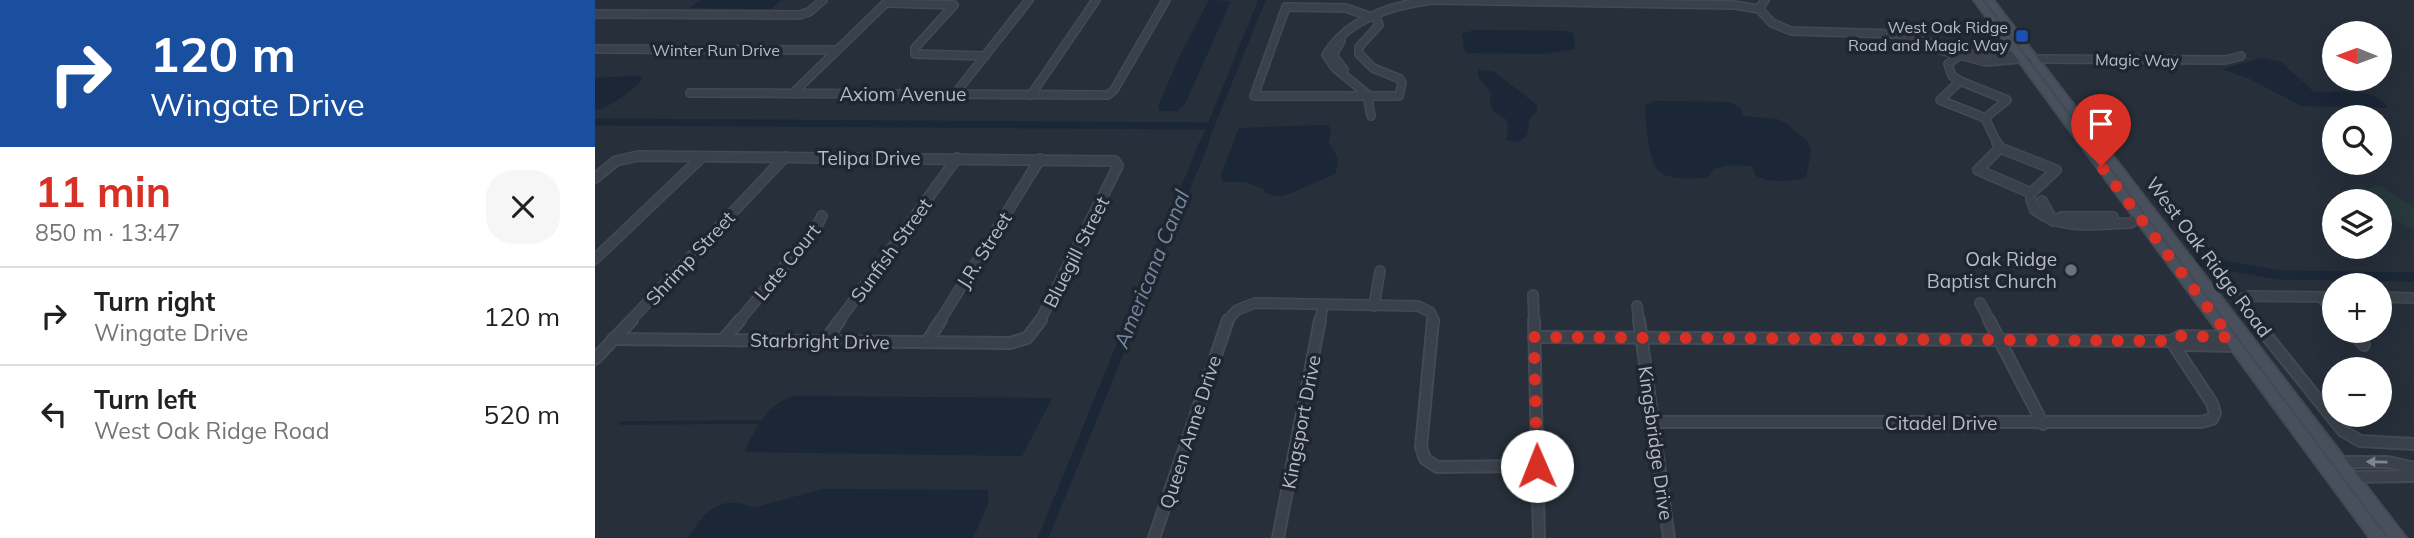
<!DOCTYPE html>
<meta charset="utf-8">
<style>
:root{--surface:#fff;--page:#f6f6f6;--text:#202124;--muted:#757577;--line:#e0e0e0;--accent:#d93025}
body{margin:0;font-family:Mulish,sans-serif;background:var(--page);color:var(--text);height:100vh;display:flex;flex-direction:column;font-size:26px;white-space:nowrap}
*{box-sizing:border-box;margin:0}
p{font-size:23px;color:var(--muted)}
.icon{flex:none;width:38px;height:38px;fill:none;stroke:currentColor;stroke-width:2;stroke-linecap:round;stroke-linejoin:round}
.map{position:relative;flex:1;overflow:hidden}
.panel{display:flex;flex-direction:column;background:var(--surface);width:595px}
.panel>*{flex:none}
.banner{background:#1a4fa0;color:#fff;overflow:hidden}
.needle{width:46px;rotate:271deg}
.controls{position:absolute;left:1727px;top:21px;display:grid;gap:14px}
.controls a{display:grid;place-items:center;width:70px;height:70px;border-radius:50%;background:var(--surface);box-shadow:0 7px 28px #0002;font-size:35px}
.pin{position:absolute;display:grid;place-items:center;width:60px;height:60px;color:#fff;margin:-72px -30px;border-radius:50% 50% 50% 0;rotate:-45deg;box-shadow:0 0 7px #0007}
.pin .icon{rotate:45deg}
.me{position:absolute;width:77px;margin:-38px;rotate:359deg;stroke-linejoin:round;filter:drop-shadow(0 0 5px #0008)}
.turn{display:flex;align-items:center;gap:24px;height:147px;padding:0 35px;font-size:32px}
.turn .icon{width:91px;height:91px;stroke-width:2.5}
.turn b{display:block;font-size:49px;line-height:60px}
.round{display:grid;place-items:center;flex:none;width:74px;height:74px;border-radius:28px;background:var(--page)}
.summary{display:flex;align-items:center;justify-content:space-between;height:119px;padding:0 35px}
h1{font-size:42px;font-weight:700;line-height:52px;color:var(--accent)}
ul{padding:0;list-style:none}
li{display:flex;align-items:center;gap:21px;height:98px;padding:0 35px;border-top:2px solid var(--line)}
li div{flex:1}
li b{display:block;font-size:26px}
li em{font-style:normal}
main{display:flex;flex:1;min-height:0}
.map>svg:first-child{display:block}
.green{fill:#28393b}
.water{fill:#1b2636}
.lines{fill:none;stroke-linecap:round;stroke-linejoin:round}
.stream{stroke:#1b2636;stroke-width:3.5}
.canal-far2{stroke:#1b2636;stroke-width:7}
.canal-far1{stroke:#1b2636;stroke-width:9}
.canal{stroke:#1b2636;stroke-width:10}
.street-far2-casing{stroke:#434a53;stroke-width:10}
.street-far1-casing{stroke:#434a53;stroke-width:12}
.street-casing{stroke:#434a53;stroke-width:14}
.secondary-casing{stroke:#434a53;stroke-width:4}
.street-far2{stroke:#3a414a;stroke-width:7}
.street-far1{stroke:#3a414a;stroke-width:9}
.street{stroke:#3a414a;stroke-width:10}
.secondary{fill:#48505d;fill-rule:evenodd}
.oneway{fill:#7e858e}
.route{stroke:#d93025;stroke-width:12;stroke-dasharray:0 21.6}
.transit-dot{fill:#1a4fb4;stroke:#1f262f;stroke-width:2.5}
.worship-dot{fill:#6b7280;stroke:#1f262f;stroke-width:2.5}
.labels{text-anchor:middle;stroke-width:7;stroke-linejoin:round;paint-order:stroke}
.far-poi-label{font-size:16px;fill:#b6bcc6;stroke:#1f262f;text-anchor:end}
.far-street-label{font-size:16px;fill:#b6bcc6;stroke:#1f262f}
.street-label{font-size:19px;fill:#b6bcc6;stroke:#1f262f}
.poi-label{font-size:19px;fill:#b6bcc6;stroke:#1f262f;text-anchor:end}
.water-label{font-size:21px;font-style:italic;fill:#7386a0;stroke:#1f262f}
</style>
<main>
<section class="panel">
<div class="banner">
<div class="turn"><svg class="icon" aria-label="right" viewBox="0 0 24 24"><path d="M7 20v-9h11M14 6l5 5-5 5"/></svg><div><b>120 m</b>Wingate Drive</div></div>
</div>
<div class="summary"><div><h1>11 min</h1><p>850 m · 13:47</p></div><a class="round"><svg class="icon" aria-label="close" viewBox="0 0 24 24"><path d="M6 6l12 12M18 6L6 18"/></svg></a></div>
<ul>
<li><svg class="icon" aria-label="right" viewBox="0 0 24 24"><path d="M7 20v-9h11M14 6l5 5-5 5"/></svg><div><b>Turn right</b><p>Wingate Drive</p></div><em>120 m</em></li>
<li><svg class="icon" aria-label="left" viewBox="0 0 24 24"><path d="M17 20v-9H6M10 6l-5 5 5 5"/></svg><div><b>Turn left</b><p>West Oak Ridge Road</p></div><em>520 m</em></li>
</ul>
</section>
<div class="map">
<svg width="1819" height="538" viewBox="0 0 1819 538">
<rect width="100%" height="100%" fill="#262f3a"/>
<!-- green -->
<path class="green" d="M1784 186 1819 207V231L1785 210V201H1771L1757 193Z"/>
<!-- water -->
<g class="water">
<path d="M106 0H186L176 9 95 8Z"/>
<path d="M614 0 636 1 590 104 583 111H565L563 107 584 57Z"/>
<path d="M879 30 972 31 978 33 980 49 949 54 872 53 869 50 867 34Z"/>
<path d="M1667 58 1686 62 1719 92C1741 93 1781 86 1793 108L1706 106 1655 79 1627 69Z"/>
<path d="M882 69 899 72 942 105V111L934 120 932 135 923 142 911 140 913 128 911 119 899 112 894 100 897 94 884 78Z"/>
<path d="M35 76H45L47 79C42 88 11 110 0 110V78Z"/>
<path d="M1059 101 1135 102 1147 109 1148 116 1182 119 1192 124 1213 142 1216 152 1211 177C1198 182 1172 183 1160 175L1158 166 1132 165 1119 169 1112 178C1075 178 1058 183 1053 140 1052 129 1050 118 1050 106Z"/>
<path d="M727 125 734 126 736 133 733 142 743 158 741 173C736 176 693 195 687 196 683 197 675 194 670 193L669 189 651 182H628L626 175 644 128Z"/>
<path d="M197 396 457 398 427 456 149 452C162 427 169 408 197 396Z"/>
<path d="M227 489 392 490 394 502 378 538H93C109 512 126 493 159 508Z"/>
</g>
<g class="lines">
<!-- stream -->
<path class="stream" d="M26 423 165 422"/>
<!-- canal-far2 -->
<g class="canal-far2">
<path d="M0 122 616 126"/>
<path d="M608 145 667 0"/>
</g>
<!-- canal-far1 -->
<g class="canal-far1">
<path d="M1604 261 1684 275 1819 277"/>
<path d="M536 321 609 143"/>
</g>
<!-- canal -->
<path class="canal" d="M448 538 537 320"/>
<defs>
<g id="street-far2">
<path d="M839 0 1139 5 1164 9 1177 23 1196 31 1302 34 1376 54H1410L1426 59"/>
<path d="M292 3 359 5 320 48V54L390 56"/>
<path d="M691 7 751 8 782 19 784 25 764 47V54L778 68 805 79 807 83 804 96H659Z"/>
<path d="M1164 9 1170 0"/>
<path d="M0 14 204 15 214 12 228 0"/>
<path d="M746 41 738 55 749 70"/>
<path d="M1337 48 1391 62 1425 59"/>
<path d="M0 49 241 50"/>
<path d="M1361 58 1353 64 1357 76 1365 81"/>
<path d="M1437 59 1630 60 1646 56"/>
<path d="M1365 81 1412 100 1390 118 1345 100Z"/>
<path d="M95 93 513 95 519 90 571 0"/>
<path d="M197 94 294 0"/>
<path d="M359 95 434 0"/>
<path d="M436 95 501 0"/>
<path d="M776 116 772 94 740 68 731 55C753 18 797 5 838 0"/>
<path d="M1390 118 1403 145"/>
</g>
<g id="street-far1">
<path d="M1402 143 1405 148"/>
<path d="M1405 148 1461 170 1436 193 1383 170Z"/>
<path d="M0 178 21 161 43 156 520 161 523 166 445 321"/>
<path d="M1436 200 1440 210C1467 231 1504 224 1536 223L1540 220"/>
<path d="M1447 201 1458 221 1466 217H1518"/>
<path d="M0 259 107 157"/>
<path d="M938 295 939 321"/>
<path d="M1726 297 1740 312"/>
<path d="M1785 297 1819 298"/>
<path d="M1385 303 1395 321"/>
<path d="M779 306 785 271"/>
<path d="M1042 306 1044 321"/>
<path d="M35 321 190 157"/>
<path d="M144 321 221 228 227 216"/>
<path d="M244 321 362 158"/>
<path d="M345 321 445 159"/>
<path d="M632 321 642 310 660 303 823 306 835 312 839 321"/>
<path d="M725 321 728 305"/>
<path d="M1660 321 1647 305 1646 299 1654 296 1740 297"/>
</g>
<g id="street">
<path d="M838 320 826 447 830 459 842 467 942 466"/>
<path d="M939 320 944 538"/>
<path d="M1044 320 1074 538"/>
<path d="M1394 320 1448 424"/>
<path d="M1659 320 1748 431 1765 441 1819 444"/>
<path d="M1756 331 1769 345"/>
<path d="M939 337 1576 341 1592 345 1642 346"/>
<path d="M18 339 415 343 432 338 446 320"/>
<path d="M128 340 145 320"/>
<path d="M230 341 245 320"/>
<path d="M1576 341 1585 336 1635 337"/>
<path d="M332 342 346 320"/>
<path d="M0 359 37 320"/>
<path d="M1058 422H1606L1617 419 1620 413 1617 403 1576 341"/>
<path d="M1745 462H1793L1819 468"/>
<path d="M1756 477 1819 476"/>
<path d="M559 538 633 320"/>
<path d="M683 538 725 320"/>
</g>
<g id="secondary">
<path d="M1379 0H1387L1792 538H1775Z"/>
<path d="M1390 0H1398L1811 538H1794Z"/>
</g>
</defs>
<!-- street-far2 casing -->
<use href="#street-far2" class="street-far2-casing"/>
<!-- street-far1 casing -->
<use href="#street-far1" class="street-far1-casing"/>
<!-- street casing -->
<use href="#street" class="street-casing"/>
<!-- secondary casing -->
<use href="#secondary" class="secondary-casing"/>
<!-- street-far2 -->
<use href="#street-far2" class="street-far2"/>
<!-- street-far1 -->
<use href="#street-far1" class="street-far1"/>
<!-- street -->
<use href="#street" class="street"/>
<!-- secondary -->
<use href="#secondary" class="secondary"/>
</g>
<!-- one-way arrows -->
<defs><path id="oneway-solid" d="M-6-.8H1V-3.2L6.5 0L1 3.2V.8H-6Z" transform="scale(1.75)"/></defs>
<use class="oneway" href="#oneway-solid" transform="translate(1782 462) rotate(-179)"/>
<g class="lines">
<!-- route -->
<path class="route" d="M942 466 939 337 1576 341 1585 336 1635 337 1506 166"/>
</g>
<!-- markers -->
<rect class="transit-dot" x="1420" y="29" width="14" height="14" rx="3.5"/>
<circle class="worship-dot" cx="1476" cy="270" r="7"/>
<g class="labels">
<!-- far-poi labels -->
<g class="far-poi-label">
<text x="1413" y="33">West Oak Ridge<tspan x="1413" dy="18">Road and Magic Way</tspan></text>
</g>
<!-- far-street labels -->
<g class="far-street-label">
<text x="121" y="56">Winter Run Drive</text>
<text transform="translate(1542 60) rotate(1)" y="6">Magic Way</text>
</g>
<!-- street labels -->
<g class="street-label">
<text x="308" y="101">Axiom Avenue</text>
<text x="274" y="165">Telipa Drive</text>
<text transform="translate(296 250) rotate(-54)" y="7">Sunfish Street</text>
<text transform="translate(389 250) rotate(-58)" y="7">J.R. Street</text>
<text transform="translate(481 252) rotate(-63)" y="7">Bluegill Street</text>
<text transform="translate(1614 257) rotate(53)" y="7">West Oak Ridge Road</text>
<text transform="translate(95 258) rotate(-47)" y="7">Shrimp Street</text>
<text transform="translate(192 262) rotate(-51)" y="7">Late Court</text>
<text transform="translate(225 341) rotate(1)" y="7">Starbright Drive</text>
<text transform="translate(706 422) rotate(-79)" y="7">Kingsport Drive</text>
<text x="1346" y="430">Citadel Drive</text>
<text transform="translate(595 432) rotate(-72)" y="7">Queen Anne Drive</text>
<text transform="translate(1061 443) rotate(82)" y="7">Kingsbridge Drive</text>
</g>
<!-- poi labels -->
<g class="poi-label">
<text x="1462" y="266">Oak Ridge<tspan x="1462" dy="22">Baptist Church</tspan></text>
</g>
<!-- water labels -->
<g class="water-label">
<text transform="translate(557 269) rotate(-68)" y="7">Americana Canal</text>
</g>
</g>
</svg>
<div class="controls">
<a><svg class="needle" viewBox="-14 -14 28 28"><path d="M0-13l5 13h-10z" fill="#e53935"/><path d="M0 13l5-13h-10z" fill="#757577"/></svg></a>
<a><svg class="icon" aria-label="search" viewBox="0 0 24 24"><circle cx="10" cy="10" r="6"/><path d="M15 15l6 6"/></svg></a>
<a><svg class="icon" aria-label="layers" viewBox="0 0 24 24"><path d="M12 4l9 5-9 5-9-5zM3 14l9 5 9-5"/></svg></a>
<a>+</a>
<a>−</a>
</div>
<div class="pin" style="left:1506px;top:166px;background:#d93025"><svg class="icon" aria-label="arrive" viewBox="0 0 24 24"><path d="M6 21V4h12l-3 4 3 4H6"/></svg></div>
<svg class="me" style="left:942px;top:466px" viewBox="-20 -20 40 40"><circle r="19" fill="#fff"/><path d="M0-13L10 11 0 6-10 11z" fill="#d93025"/></svg>
</div>
</main>
